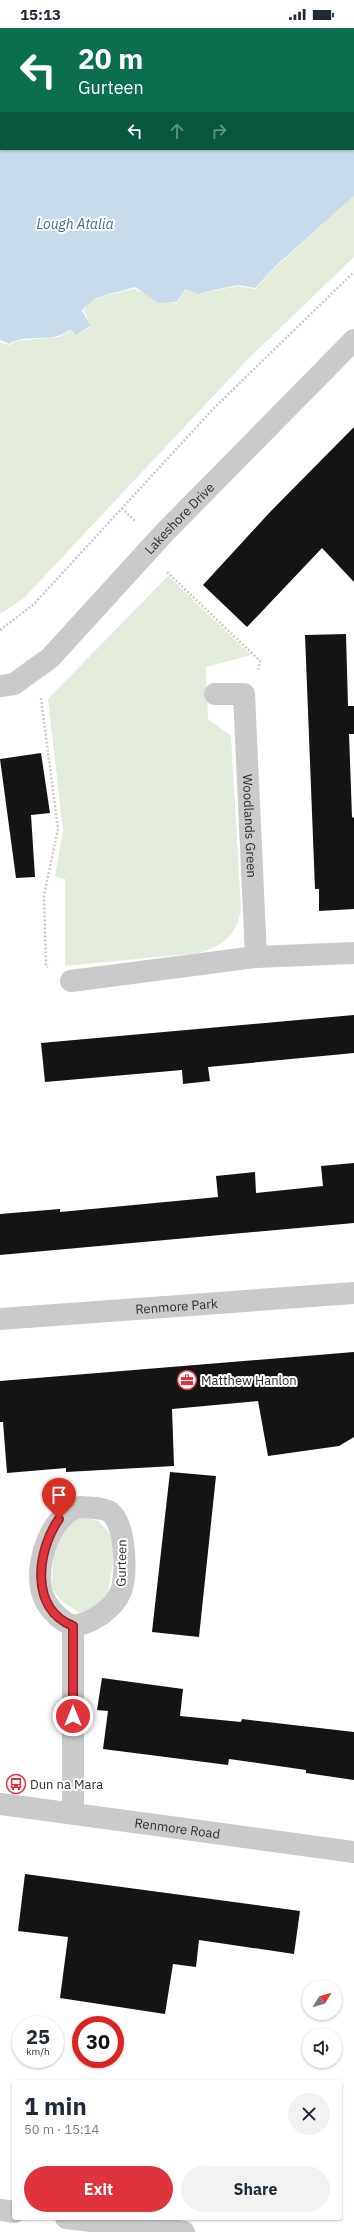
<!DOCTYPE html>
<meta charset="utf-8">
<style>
:root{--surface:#fff;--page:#f2f2f3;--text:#1f2937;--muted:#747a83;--accent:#df343b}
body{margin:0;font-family:"IBM Plex Sans",sans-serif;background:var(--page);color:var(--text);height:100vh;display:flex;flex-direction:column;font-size:15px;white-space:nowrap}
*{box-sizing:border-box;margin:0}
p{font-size:13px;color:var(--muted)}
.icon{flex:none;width:22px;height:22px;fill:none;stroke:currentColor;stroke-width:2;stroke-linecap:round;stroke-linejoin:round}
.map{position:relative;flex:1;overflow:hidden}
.drawer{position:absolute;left:12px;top:2052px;width:330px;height:140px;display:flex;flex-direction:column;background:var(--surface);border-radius:4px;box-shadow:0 1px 3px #0004}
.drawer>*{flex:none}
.guide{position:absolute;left:0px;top:0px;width:354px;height:122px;box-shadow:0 1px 3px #0004;background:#0b6e4f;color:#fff;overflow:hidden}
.needle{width:26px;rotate:53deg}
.controls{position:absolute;left:302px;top:1952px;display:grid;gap:8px}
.controls a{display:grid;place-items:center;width:40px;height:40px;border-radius:50%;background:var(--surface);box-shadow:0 1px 3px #0004;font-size:20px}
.speed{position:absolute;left:12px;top:1988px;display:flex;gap:8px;font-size:20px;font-weight:700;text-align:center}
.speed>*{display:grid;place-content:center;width:52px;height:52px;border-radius:50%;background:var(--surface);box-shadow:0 1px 3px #0004;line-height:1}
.speed small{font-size:10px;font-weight:400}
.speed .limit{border:6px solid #d22;background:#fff;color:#111}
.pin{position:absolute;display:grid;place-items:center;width:34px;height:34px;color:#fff;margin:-41px -17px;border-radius:50% 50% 50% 0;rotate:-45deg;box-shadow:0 0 4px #0007}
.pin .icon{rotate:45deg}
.me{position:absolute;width:44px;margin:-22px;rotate:0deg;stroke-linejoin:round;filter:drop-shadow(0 0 3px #0008)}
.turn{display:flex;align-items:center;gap:14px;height:84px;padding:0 12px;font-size:18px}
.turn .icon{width:52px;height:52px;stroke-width:2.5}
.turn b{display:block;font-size:28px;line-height:34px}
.lanes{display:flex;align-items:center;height:38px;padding:0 12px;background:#0003;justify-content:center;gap:20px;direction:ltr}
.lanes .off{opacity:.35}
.round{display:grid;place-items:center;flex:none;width:42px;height:42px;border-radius:21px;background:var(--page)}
.summary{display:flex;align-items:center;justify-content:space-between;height:68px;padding:0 12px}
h1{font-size:24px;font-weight:800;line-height:30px}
.cta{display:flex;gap:8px;margin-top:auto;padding:8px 12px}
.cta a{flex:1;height:46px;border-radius:24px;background:var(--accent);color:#fff;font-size:16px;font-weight:800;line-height:46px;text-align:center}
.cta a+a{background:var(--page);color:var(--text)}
.status{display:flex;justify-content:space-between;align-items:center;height:28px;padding:0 20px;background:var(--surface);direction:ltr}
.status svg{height:11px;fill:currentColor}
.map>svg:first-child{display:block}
.green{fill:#e3ebdb}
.water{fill:#c8dbea;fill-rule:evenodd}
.building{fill:#141414}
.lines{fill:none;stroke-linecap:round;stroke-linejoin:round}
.path{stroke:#cacaca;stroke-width:2.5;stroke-dasharray:2 2;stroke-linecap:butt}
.minor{stroke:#cacaca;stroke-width:22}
.route-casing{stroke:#912226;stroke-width:10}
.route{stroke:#df343b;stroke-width:7}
.labels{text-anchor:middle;stroke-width:4;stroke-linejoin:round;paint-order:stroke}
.street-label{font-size:13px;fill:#2d2d2d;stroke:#fff}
.poi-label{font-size:13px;fill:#2d2d2d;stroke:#fff;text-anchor:start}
.water-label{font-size:14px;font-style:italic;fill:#3e6b8d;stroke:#fff}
</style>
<div class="status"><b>15:13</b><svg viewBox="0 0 49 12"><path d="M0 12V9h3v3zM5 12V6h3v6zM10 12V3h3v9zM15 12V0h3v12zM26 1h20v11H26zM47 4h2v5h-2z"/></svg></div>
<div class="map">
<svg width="354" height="2204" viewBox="0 0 354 2204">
<rect width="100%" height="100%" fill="#fff"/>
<!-- green -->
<g class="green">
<path d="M354 168V229L248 331 23 571 0 586V314L9 317 16 313 59 309 70 303 76 307 91 299 84 283 87 276 103 268 134 261 145 265 159 274 177 275 185 261 199 266 237 258 255 261 278 237Z"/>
<path d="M168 548 251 627 206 639 208 691 231 708 241 882C235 909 224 917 199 925L65 938V851L55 849 63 802 48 671Z"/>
<path d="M86 1490 98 1493 107 1502 113 1512 114 1529 108 1564 101 1574 86 1584 80 1585 60 1572 53 1561 52 1556 53 1529 58 1511 74 1491Z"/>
</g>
<!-- water -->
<path class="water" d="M0 0H354V168L278 236 255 260 237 257 198 266 185 261 177 274 159 275 135 259C115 266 95 265 82 283L91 298 76 307 70 302C49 317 29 304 9 316L0 312ZM1 1H353V121H1Z"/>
<!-- building -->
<g class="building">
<path d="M354 399V554L322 520 247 599 203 557 271 483Z"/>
<path d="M346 606 348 678H354V706H349L352 789 354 790V881L319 883V861H315L305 607Z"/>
<path d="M41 725 50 785 31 787 35 849 16 850 0 731Z"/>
<path d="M354 987V1025L208 1039 210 1053 183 1056 182 1042 45 1054 41 1015Z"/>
<path d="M354 1135V1195L0 1227V1186L60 1181V1184L218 1169 216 1148 255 1144 256 1165 323 1158 321 1138Z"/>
<path d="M354 1324V1409L339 1418 268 1428 258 1373 172 1381 174 1438 66 1444V1440L7 1445 3 1394H0V1353Z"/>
<path d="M170 1444 216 1448 199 1609 152 1604Z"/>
<path d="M102 1650 183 1661 180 1688 241 1694 242 1691 354 1704V1752L306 1745V1742L229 1731 228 1737 103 1721 108 1683 97 1682Z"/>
<path d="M25 1846 300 1883 294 1926 199 1912 196 1939 173 1936 165 1986 60 1970 68 1909 18 1903Z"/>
</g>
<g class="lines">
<!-- path -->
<g class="path">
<path d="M122 480 136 494"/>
<path d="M167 544 260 633 258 643"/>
<path d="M0 602 34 576 214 380 354 244"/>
<path d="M41 670 58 801 44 867 46 938 48 939"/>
</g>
<!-- minor -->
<g class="minor">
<path id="s1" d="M0 658 14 656 50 630 165 504 354 312"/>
<path id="s2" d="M215 666H244L256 929"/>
<path d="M71 953 256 929 354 925"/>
<path id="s3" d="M0 1291 354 1265"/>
<path d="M80 1479C89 1480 102 1479 110 1484 126 1496 127 1546 121 1563 114 1581 91 1596 73 1598 62 1594 52 1584 46 1574 30 1547 48 1486 80 1479Z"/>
<path d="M73 1598V1785"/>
<path id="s4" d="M0 1776 354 1824"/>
<path d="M0 2182 14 2184"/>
<path d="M66 2190 184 2204"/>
</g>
</g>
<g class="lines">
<defs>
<path id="route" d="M59 1491C37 1522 29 1581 73 1598V1688"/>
</defs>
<!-- route casing -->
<use href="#route" class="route-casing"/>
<!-- route -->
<use href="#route" class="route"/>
</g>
<!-- icons -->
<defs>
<symbol id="office-ring" viewBox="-11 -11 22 22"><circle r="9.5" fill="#fff" stroke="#df343b" stroke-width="1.5"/><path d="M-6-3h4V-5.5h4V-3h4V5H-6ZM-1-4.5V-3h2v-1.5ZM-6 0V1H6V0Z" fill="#df343b"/></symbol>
<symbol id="bus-ring" viewBox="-11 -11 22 22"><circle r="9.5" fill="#fff" stroke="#df343b" stroke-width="1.5"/><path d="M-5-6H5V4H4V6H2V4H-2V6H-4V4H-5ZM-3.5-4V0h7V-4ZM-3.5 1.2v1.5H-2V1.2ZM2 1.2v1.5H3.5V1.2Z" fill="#df343b"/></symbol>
</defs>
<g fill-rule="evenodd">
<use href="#office-ring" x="176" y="1341" width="22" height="22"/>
<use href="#bus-ring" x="5" y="1745" width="22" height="22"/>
</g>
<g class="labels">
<!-- street labels -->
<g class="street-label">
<text dy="5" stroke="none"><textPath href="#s1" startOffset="249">Lakeshore Drive</textPath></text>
<text dy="5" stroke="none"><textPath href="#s2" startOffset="161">Woodlands Green</textPath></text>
<text dy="5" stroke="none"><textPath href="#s3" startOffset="177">Renmore Park</textPath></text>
<text transform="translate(121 1535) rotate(-89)" y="5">Gurteen</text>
<text dy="5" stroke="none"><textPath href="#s4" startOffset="179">Renmore Road</textPath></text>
</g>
<!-- poi labels -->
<g class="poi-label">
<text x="201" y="1357">Matthew Hanlon</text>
<text x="30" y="1761">Dun na Mara</text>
</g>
<!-- water labels -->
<g class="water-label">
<text x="75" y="201">Lough Atalia</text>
</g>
</g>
</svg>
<div class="controls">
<a><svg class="needle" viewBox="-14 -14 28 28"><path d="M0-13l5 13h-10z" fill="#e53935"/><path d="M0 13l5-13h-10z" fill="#747a83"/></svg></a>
<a><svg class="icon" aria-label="sound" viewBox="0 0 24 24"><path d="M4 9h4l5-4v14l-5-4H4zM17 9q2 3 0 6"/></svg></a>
</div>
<div class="speed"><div>25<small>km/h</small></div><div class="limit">30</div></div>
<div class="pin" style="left:59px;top:1491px;background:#d93025"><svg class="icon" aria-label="arrive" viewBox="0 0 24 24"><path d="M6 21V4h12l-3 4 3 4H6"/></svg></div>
<svg class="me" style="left:73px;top:1688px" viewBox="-20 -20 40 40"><circle r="17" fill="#df343b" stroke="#fff" stroke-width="3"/><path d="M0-11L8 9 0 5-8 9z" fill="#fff"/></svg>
<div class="guide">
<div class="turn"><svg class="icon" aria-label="left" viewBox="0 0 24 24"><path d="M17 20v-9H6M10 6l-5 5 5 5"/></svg><div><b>20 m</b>Gurteen</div></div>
<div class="lanes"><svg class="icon" aria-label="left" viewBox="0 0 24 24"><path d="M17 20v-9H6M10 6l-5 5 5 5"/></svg><svg class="icon off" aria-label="ahead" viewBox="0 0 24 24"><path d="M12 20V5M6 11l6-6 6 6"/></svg><svg class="icon off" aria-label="right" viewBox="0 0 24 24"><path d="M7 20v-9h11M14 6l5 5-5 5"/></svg></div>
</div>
<section class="drawer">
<div class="summary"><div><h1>1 min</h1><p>50 m · 15:14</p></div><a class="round"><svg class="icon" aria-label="close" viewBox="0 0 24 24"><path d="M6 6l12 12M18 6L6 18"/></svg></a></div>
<div class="cta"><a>Exit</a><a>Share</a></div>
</section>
</div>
